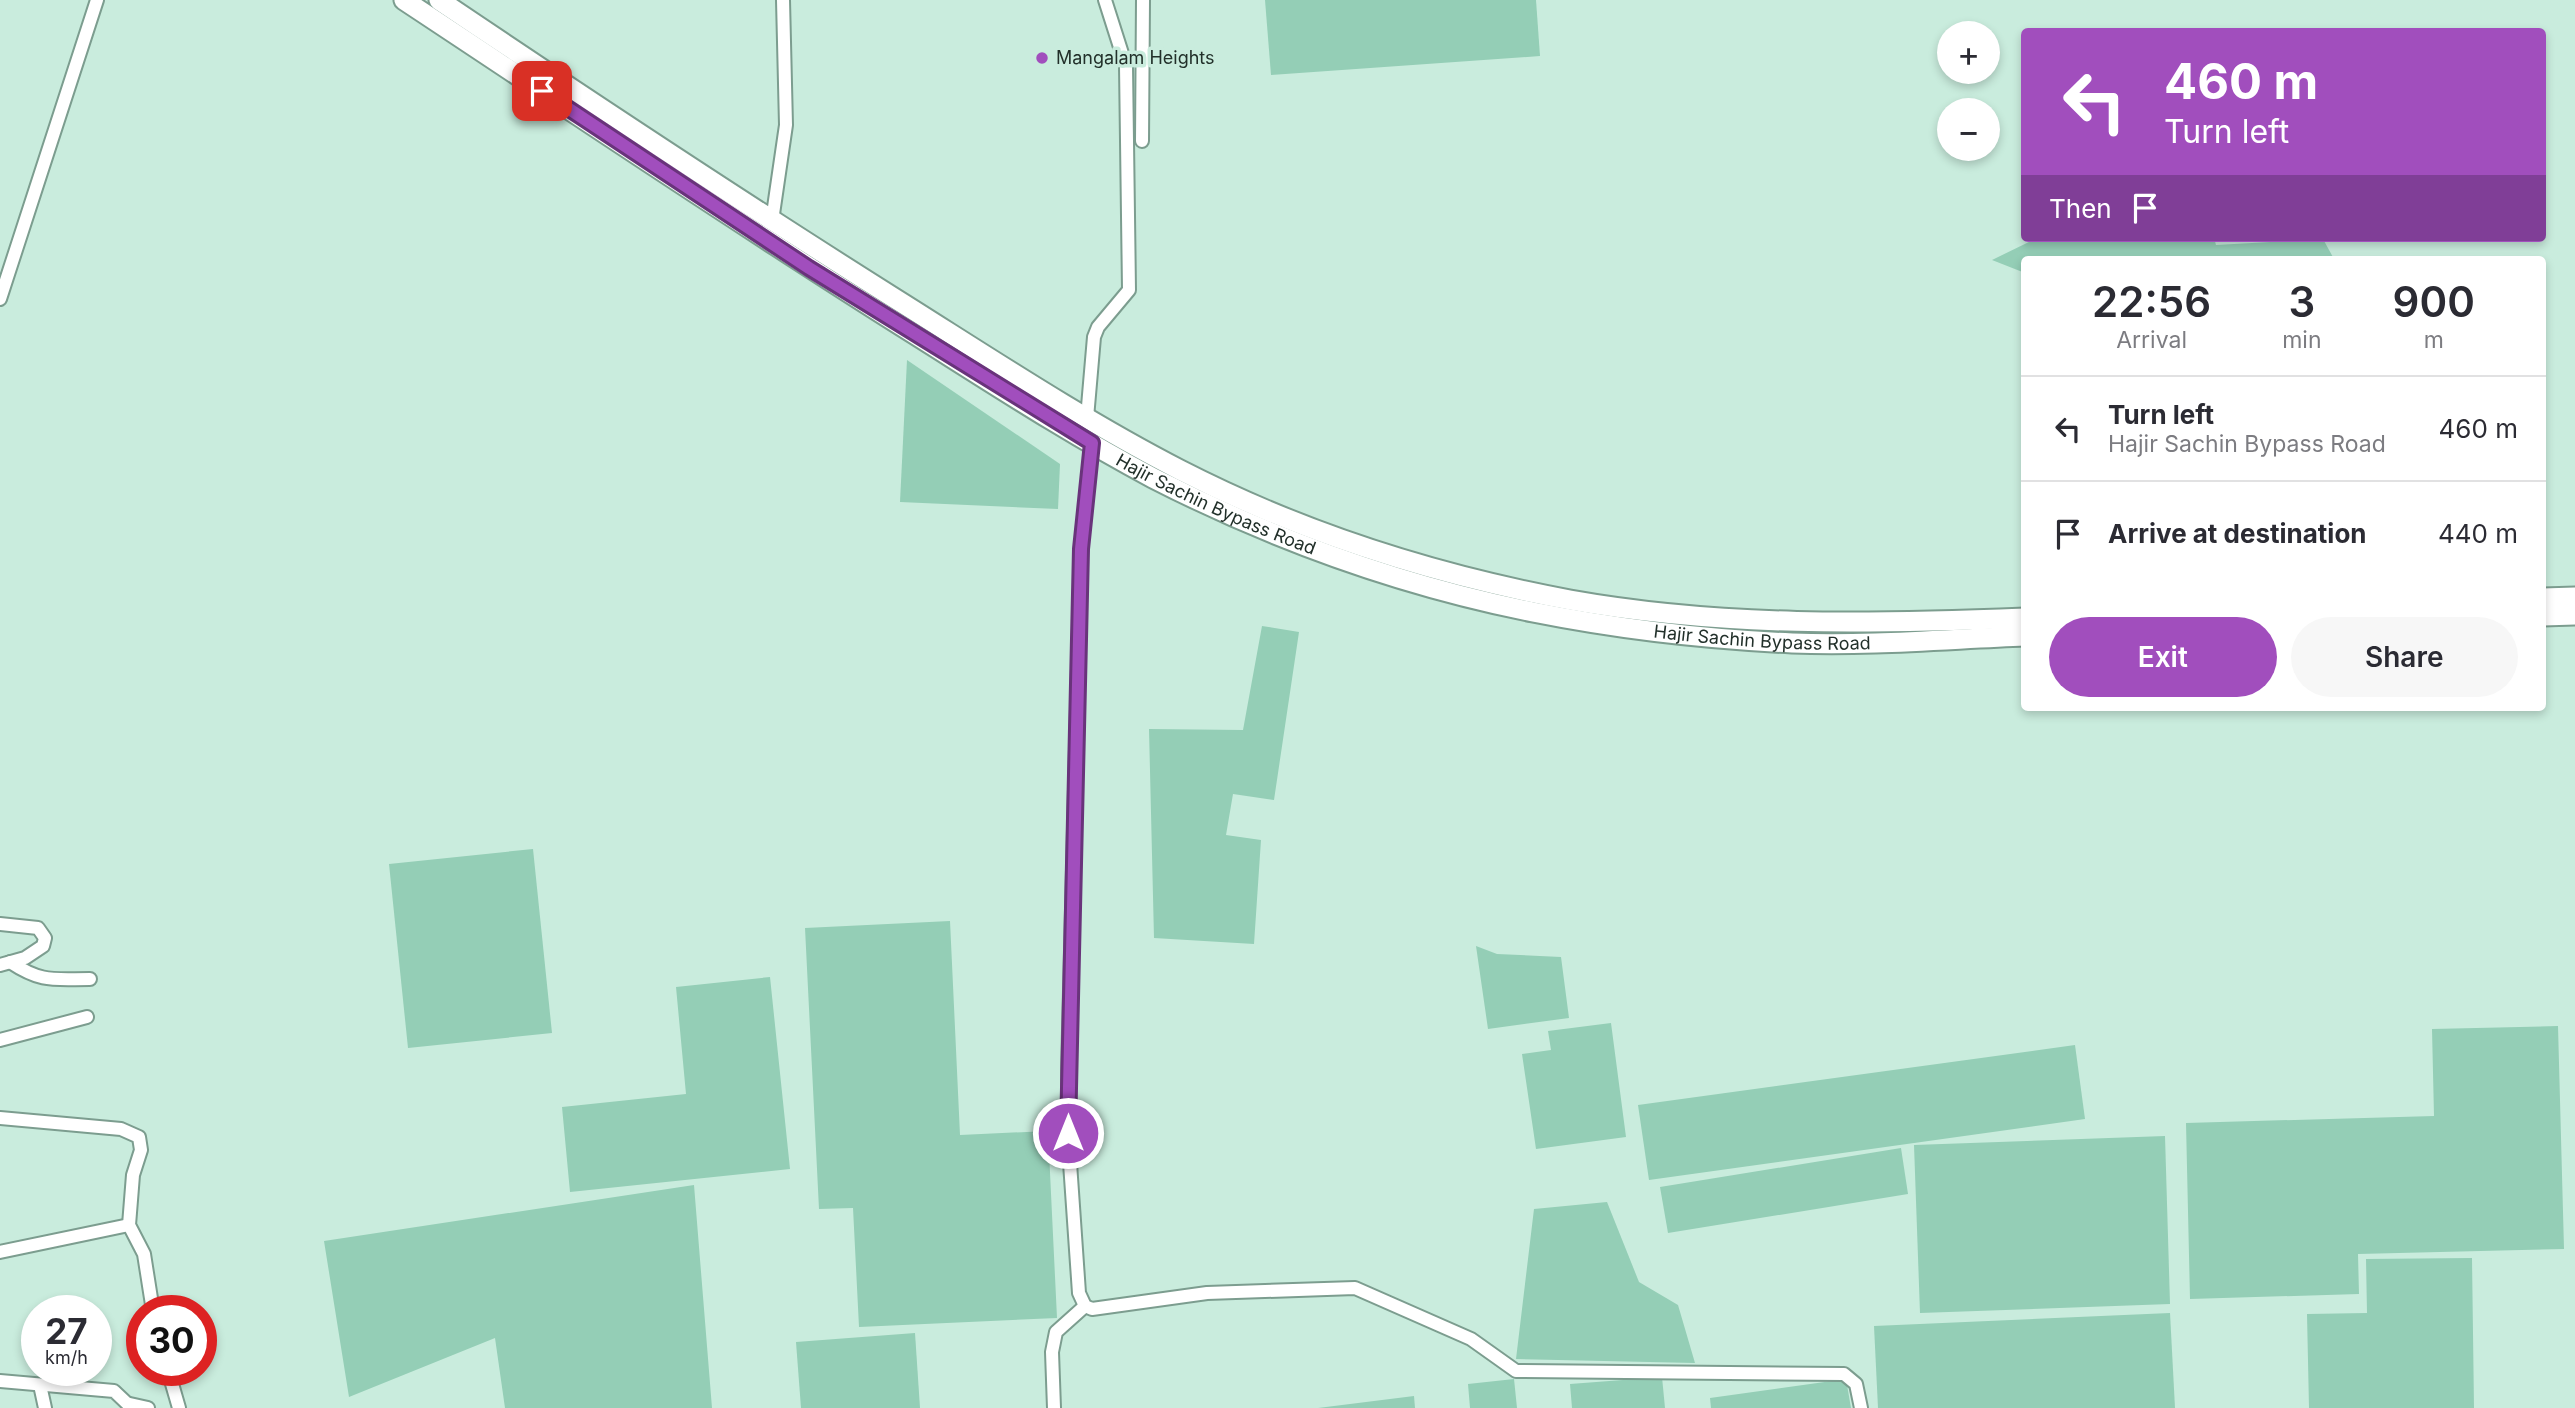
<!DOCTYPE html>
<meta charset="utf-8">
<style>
:root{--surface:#fff;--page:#f7f7f7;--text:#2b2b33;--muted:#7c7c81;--line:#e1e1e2;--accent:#a14ebd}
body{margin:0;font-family:Inter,sans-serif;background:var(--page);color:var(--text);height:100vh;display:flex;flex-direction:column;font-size:26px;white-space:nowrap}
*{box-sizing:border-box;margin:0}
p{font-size:23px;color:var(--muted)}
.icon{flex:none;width:38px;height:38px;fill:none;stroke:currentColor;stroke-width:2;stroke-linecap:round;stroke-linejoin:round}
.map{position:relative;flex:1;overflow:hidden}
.details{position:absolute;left:2021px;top:256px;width:525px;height:455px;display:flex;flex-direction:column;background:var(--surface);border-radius:7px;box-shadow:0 4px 10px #0003}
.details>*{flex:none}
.guide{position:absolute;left:2021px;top:28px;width:525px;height:214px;border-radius:7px;box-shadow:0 4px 10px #0003;background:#a14ebd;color:#fff;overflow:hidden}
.buttons{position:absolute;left:1937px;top:21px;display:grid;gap:14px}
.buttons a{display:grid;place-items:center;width:63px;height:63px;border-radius:50%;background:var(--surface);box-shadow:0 4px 10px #0003;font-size:35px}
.speed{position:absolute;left:21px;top:1295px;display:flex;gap:14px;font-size:35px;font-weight:700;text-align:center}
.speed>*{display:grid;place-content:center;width:91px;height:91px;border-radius:50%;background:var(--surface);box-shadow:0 4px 10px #0003;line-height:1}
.speed small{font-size:18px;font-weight:400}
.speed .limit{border:10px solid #d22;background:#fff;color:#111}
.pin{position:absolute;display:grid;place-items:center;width:60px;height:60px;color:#fff;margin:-30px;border-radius:14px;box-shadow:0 4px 10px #0006}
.me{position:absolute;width:77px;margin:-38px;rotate:0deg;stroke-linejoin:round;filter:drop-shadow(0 0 5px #0008)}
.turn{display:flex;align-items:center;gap:24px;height:147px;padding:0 28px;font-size:32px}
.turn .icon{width:91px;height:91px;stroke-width:2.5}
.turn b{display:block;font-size:49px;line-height:60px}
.then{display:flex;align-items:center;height:66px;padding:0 28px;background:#0003;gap:14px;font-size:26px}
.eta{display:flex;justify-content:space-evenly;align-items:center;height:119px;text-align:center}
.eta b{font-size:42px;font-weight:600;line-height:49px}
.cta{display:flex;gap:14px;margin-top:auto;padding:14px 28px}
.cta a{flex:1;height:80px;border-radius:42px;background:var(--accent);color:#fff;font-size:28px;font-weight:600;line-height:80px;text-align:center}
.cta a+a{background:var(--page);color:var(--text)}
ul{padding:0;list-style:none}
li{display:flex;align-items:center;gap:21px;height:105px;padding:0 28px;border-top:2px solid var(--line)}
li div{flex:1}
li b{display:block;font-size:26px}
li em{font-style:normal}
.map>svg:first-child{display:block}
.green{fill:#94ceb6}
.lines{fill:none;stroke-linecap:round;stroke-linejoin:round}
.minor-casing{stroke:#7c9d8f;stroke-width:16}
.highway-casing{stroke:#7c9d8f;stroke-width:23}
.minor{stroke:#fff;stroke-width:12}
.highway{stroke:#fff;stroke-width:19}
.route-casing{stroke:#69337b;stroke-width:18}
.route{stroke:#a14ebd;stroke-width:12}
.poi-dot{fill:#a14ebd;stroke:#c9ecdd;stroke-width:2.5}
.labels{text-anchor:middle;stroke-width:7;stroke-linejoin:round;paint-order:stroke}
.poi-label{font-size:18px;fill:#22302a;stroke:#c9ecdd;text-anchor:start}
.street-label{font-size:18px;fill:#22302a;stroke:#c9ecdd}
</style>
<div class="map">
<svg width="2575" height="1408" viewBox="0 0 2575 1408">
<rect width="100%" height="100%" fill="#c9ecdd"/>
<!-- green -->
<g class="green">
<path d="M1265 0H1536L1540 56 1271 75Z"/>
<path d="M2037 238H2214L2216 245 2323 239 2334 259H2025V273L1992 260Z"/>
<path d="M907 360 1060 464 1058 509 900 502Z"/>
<path d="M1262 626 1299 632 1274 800 1233 794 1226 835 1261 840 1254 944 1154 938 1149 729 1243 730Z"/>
<path d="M533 849 552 1033 408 1048 389 864Z"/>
<path d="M950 921 960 1135 1048 1131 1057 1318 859 1327 853 1208 819 1209 805 928Z"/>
<path d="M1476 946 1497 954 1561 957 1569 1018 1488 1029Z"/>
<path d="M770 977 790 1169 570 1192 562 1107 686 1094 676 987Z"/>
<path d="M1611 1023 1626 1137 1536 1149 1522 1054 1551 1050 1548 1031Z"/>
<path d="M2558 1026 2564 1249 2358 1254 2359 1294 2190 1299 2186 1123 2434 1116 2432 1029Z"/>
<path d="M2075 1045 2085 1119 1649 1180 1638 1105Z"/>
<path d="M2165 1136 2170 1304 1920 1313 1914 1145Z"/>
<path d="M1901 1148 1908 1194 1668 1233 1660 1187Z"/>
<path d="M694 1185 712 1408H505L495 1338 349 1397 324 1241Z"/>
<path d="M1607 1202 1639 1282 1678 1305 1695 1363 1516 1359 1534 1209Z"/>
<path d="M2472 1258 2474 1408H2309L2307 1314 2367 1313 2366 1259Z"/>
<path d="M2170 1313 2175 1408H1878L1874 1326Z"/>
<path d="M915 1333 920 1408H801L796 1342Z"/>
<path d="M1662 1377 1665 1408H1572L1570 1384Z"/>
<path d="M1514 1379 1517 1408H1470L1468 1384Z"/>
<path d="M1846 1379 1851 1408H1711L1710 1398Z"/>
<path d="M1414 1396 1415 1408H1318Z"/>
</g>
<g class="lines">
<defs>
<g id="minor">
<path d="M1142 141 1143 0"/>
<path d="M772 221 786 125 783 0"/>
<path d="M0 299 97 0"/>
<path d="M1087 418 1094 337 1098 327 1129 290 1126 66 1105 0"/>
<path d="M1092 443 1081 549 1068 1071V1134L1079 1293 1085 1306 1092 1309 1207 1293 1355 1288 1471 1339 1516 1371 1844 1374 1856 1384 1861 1408"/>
<path d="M0 924 38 928 45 938 43 946 25 958 0 965"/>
<path d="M10 962C42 983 53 979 90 979"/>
<path d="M0 1040 87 1017"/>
<path d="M0 1118 121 1129 139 1137 141 1150 133 1175 129 1225 144 1254 153 1311"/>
<path d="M0 1252 129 1225"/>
<path d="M168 1370 179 1408"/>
<path d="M0 1381 114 1391 132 1408"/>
<path d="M40 1385 45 1408"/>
<path d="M130 1404 148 1408"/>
<path d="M1054 1408 1052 1352 1056 1332 1085 1306"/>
</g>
<g id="highway">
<path id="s1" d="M404 0C569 109 733 220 900 325 983 377 1066 432 1153 478 1272 539 1403 586 1533 612 1618 629 1705 639 1792 643 1869 646 1948 639 2025 636"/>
<path d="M439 0C589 101 740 201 894 298 988 357 1081 419 1180 470 1301 532 1436 575 1570 600 1721 627 1872 624 2025 618"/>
<path d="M2543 598 2575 597"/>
<path d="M2543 616 2575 615"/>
</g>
</defs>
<!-- minor casing -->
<use href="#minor" class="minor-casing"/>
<!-- highway casing -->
<use href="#highway" class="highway-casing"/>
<!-- minor -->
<use href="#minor" class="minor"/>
<!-- highway -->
<use href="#highway" class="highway"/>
</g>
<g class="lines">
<defs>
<path id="route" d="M542 91 809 268 1092 443 1081 549 1068 1133"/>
</defs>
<!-- route casing -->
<use href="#route" class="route-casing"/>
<!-- route -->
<use href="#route" class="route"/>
</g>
<!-- markers -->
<circle class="poi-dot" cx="1042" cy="58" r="7"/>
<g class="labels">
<!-- poi labels -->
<g class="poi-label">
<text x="1056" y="64">Mangalam Heights</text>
</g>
<!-- street labels -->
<g class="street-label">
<text dy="6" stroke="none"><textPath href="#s1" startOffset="957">Hajir Sachin Bypass Road</textPath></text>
<text dy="6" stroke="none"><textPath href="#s1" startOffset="1524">Hajir Sachin Bypass Road</textPath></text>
</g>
</g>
</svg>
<div class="buttons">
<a>+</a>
<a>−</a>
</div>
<div class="speed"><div>27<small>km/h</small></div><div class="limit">30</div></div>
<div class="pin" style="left:542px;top:91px;background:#d93025"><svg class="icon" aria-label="arrive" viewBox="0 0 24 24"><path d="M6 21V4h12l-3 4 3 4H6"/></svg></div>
<svg class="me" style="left:1068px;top:1133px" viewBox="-20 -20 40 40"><circle r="17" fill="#a14ebd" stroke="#fff" stroke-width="3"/><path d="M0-11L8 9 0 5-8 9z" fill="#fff"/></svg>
<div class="guide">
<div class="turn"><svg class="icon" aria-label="left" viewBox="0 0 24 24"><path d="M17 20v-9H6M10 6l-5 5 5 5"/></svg><div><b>460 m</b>Turn left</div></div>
<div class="then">Then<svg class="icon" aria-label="arrive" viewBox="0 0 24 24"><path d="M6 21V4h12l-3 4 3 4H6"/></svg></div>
</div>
<section class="details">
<div class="eta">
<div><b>22:56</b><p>Arrival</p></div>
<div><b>3</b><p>min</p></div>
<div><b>900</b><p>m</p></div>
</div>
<ul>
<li><svg class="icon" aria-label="left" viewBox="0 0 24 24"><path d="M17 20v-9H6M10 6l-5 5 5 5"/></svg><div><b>Turn left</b><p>Hajir Sachin Bypass Road</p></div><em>460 m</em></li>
<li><svg class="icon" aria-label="arrive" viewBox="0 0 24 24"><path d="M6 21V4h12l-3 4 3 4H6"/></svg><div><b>Arrive at destination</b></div><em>440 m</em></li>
</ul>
<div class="cta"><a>Exit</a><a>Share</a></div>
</section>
</div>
